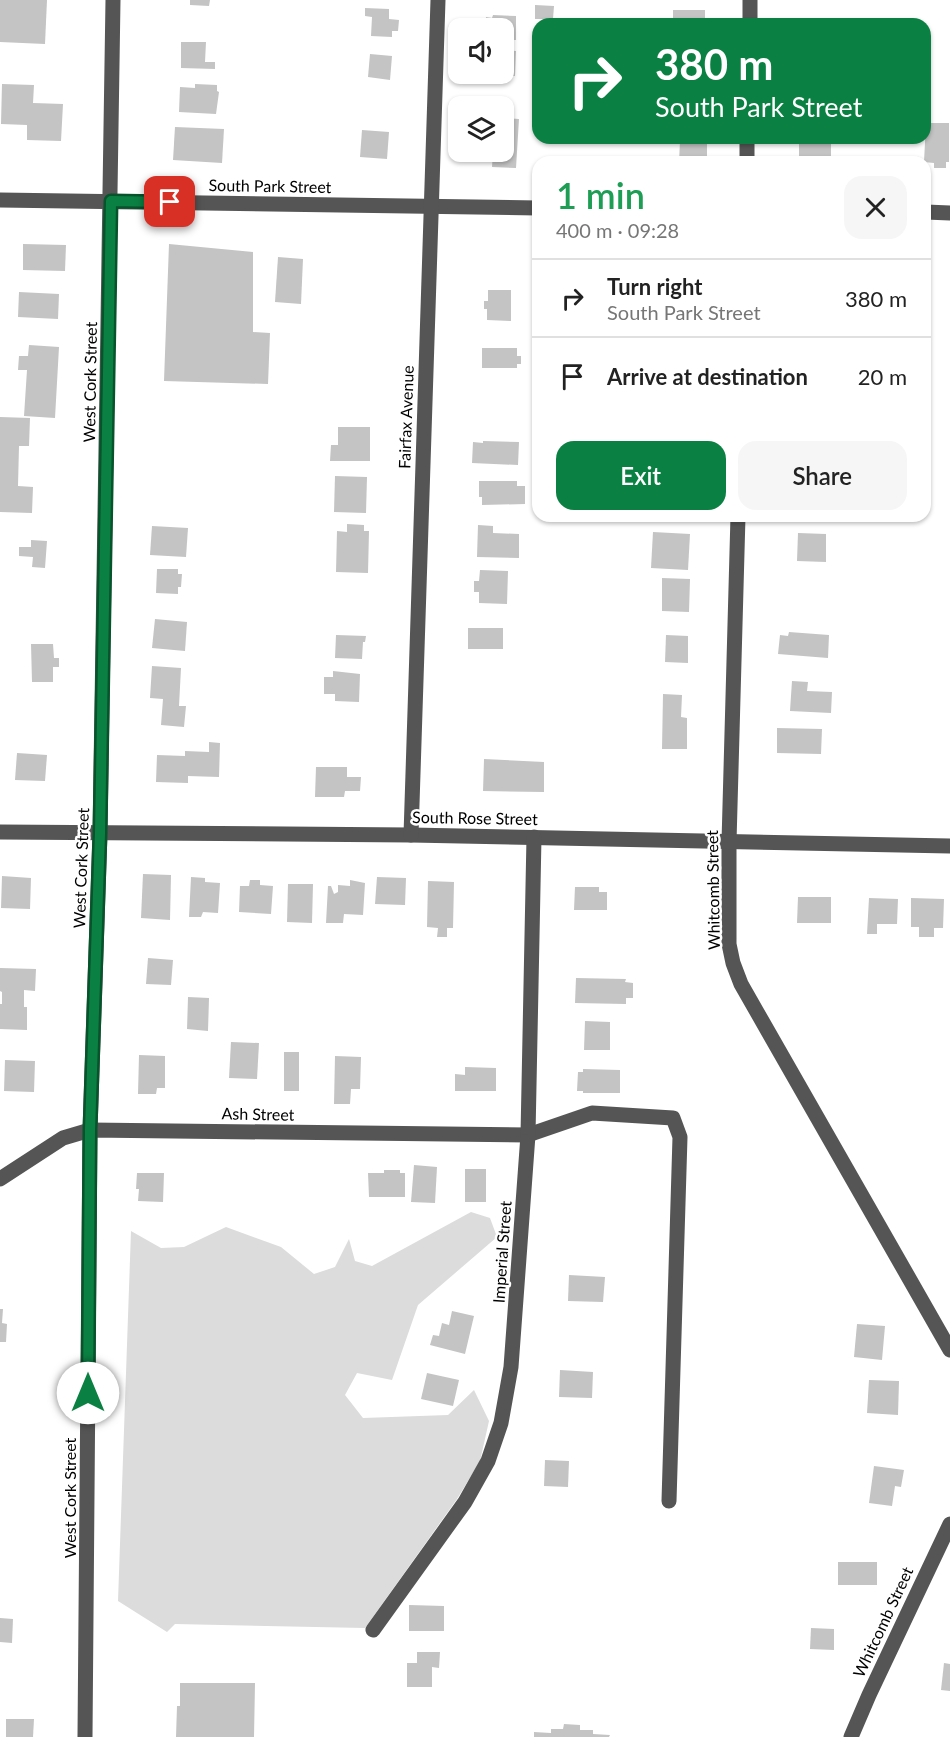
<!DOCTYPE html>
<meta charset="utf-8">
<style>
:root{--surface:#fff;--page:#f6f6f6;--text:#222;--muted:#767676;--line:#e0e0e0;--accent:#0b8043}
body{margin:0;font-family:Lato,sans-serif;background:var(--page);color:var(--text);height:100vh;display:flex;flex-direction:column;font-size:22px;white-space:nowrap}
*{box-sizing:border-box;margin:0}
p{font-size:20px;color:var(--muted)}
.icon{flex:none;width:33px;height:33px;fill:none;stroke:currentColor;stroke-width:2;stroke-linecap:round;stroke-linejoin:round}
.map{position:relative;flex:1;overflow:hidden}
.panel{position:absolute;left:532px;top:156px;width:399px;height:366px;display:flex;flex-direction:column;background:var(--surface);border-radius:18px;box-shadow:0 2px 4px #0004}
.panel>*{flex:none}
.hud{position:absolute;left:532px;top:18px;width:399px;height:126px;border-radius:18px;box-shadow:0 2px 4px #0004;background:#0b8043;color:#fff;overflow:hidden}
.buttons{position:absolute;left:448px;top:18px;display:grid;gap:12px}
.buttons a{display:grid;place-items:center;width:66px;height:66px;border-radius:12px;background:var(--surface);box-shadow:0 2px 4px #0004;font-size:30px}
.pin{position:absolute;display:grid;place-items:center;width:51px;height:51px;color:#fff;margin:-26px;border-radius:12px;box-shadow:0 3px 9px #0006}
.me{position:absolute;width:66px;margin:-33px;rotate:0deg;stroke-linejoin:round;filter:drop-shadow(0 0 4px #0008)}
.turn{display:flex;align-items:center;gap:21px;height:126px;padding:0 24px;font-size:27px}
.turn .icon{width:78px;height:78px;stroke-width:2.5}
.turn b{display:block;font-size:42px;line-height:51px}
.round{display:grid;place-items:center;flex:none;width:63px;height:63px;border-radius:18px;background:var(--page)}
.overview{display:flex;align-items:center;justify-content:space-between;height:102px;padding:0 24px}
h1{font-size:36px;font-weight:600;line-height:45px;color:#1e9e55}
.primary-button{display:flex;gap:12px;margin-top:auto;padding:12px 24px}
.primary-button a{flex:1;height:69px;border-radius:18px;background:var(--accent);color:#fff;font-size:24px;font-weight:600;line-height:69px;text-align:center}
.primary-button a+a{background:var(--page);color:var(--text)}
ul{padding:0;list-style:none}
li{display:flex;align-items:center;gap:18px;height:78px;padding:0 24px;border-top:2px solid var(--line)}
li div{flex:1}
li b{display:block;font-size:22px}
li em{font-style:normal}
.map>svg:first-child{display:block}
.green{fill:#dcdcdc}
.building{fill:#c4c4c4}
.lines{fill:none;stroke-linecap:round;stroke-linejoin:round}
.minor{stroke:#555;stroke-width:15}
.route-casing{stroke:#07532c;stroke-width:15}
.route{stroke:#0b8043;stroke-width:10}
.labels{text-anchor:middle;stroke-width:5;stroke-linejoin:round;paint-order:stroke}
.street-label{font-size:16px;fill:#000;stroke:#fff}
</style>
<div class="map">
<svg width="950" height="1737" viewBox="0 0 950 1737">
<rect width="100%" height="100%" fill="#fff"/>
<!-- green -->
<path class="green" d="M471 1212 490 1218 497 1237 418 1305 392 1380 357 1373 345 1395 363 1418 448 1415 474 1390 489 1421 480 1461 457 1499 365 1628 175 1624 167 1632 118 1601 131 1231 161 1248 184 1247 226 1227 281 1247 314 1274 335 1267 349 1239 355 1261 372 1266Z"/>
<!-- building -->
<g class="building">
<path d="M0 0H47L45 44 0 42Z"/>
<path d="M190 0H210L209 6 190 5Z"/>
<path d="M535 5 554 6 553 19H535Z"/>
<path d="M365 8 389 9V19L399 20 398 31H392V37L371 36 372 17 365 16Z"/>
<rect x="673" y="10" width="32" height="14"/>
<path d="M493 15 516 16V40H504V28H485L486 17 492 18Z"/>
<path d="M181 42H206L205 62H215V69L181 68Z"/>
<path d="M504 50 516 51 515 76H489V74H504Z"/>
<path d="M370 54 392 56 390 80 368 77Z"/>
<path d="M2 84 34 85 33 103 63 104 61 141 27 140V125L1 124Z"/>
<path d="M195 84 217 85V91L219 92 216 114 179 112 180 87 195 88Z"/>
<path d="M534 88H538V110H533Z"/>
<path d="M504 118 519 119 516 168 492 167 493 152H504Z"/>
<path d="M926 123H949V162H946V168H934V163L924 162Z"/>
<path d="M175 127 224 129 222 163 173 160Z"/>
<path d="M362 130 389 132 387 159 360 157Z"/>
<path d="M799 138H831V157H812V160L799 159Z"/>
<path d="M680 141H707V162H679Z"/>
<path d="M23 244 66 245 65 271 23 270Z"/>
<path d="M169 244 253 252V332L270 333 268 384 164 381Z"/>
<path d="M278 257 303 259 301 304 275 302Z"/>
<path d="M488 290H511V321L487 320V309H484V301H488Z"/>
<path d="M19 292 59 294 58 319 18 317Z"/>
<path d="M29 345 59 347 55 418 24 416 27 370H18L19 356H28Z"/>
<path d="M482 348H517V356H521V364H517V368H482Z"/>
<path d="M0 417 30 418 29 446H19L18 486 33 487 32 513 0 512Z"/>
<path d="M338 427H370V461H330L331 445H338Z"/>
<path d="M483 441 519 442 518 465 472 463 473 442 483 443Z"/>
<path d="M335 476 367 477 366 513 334 512Z"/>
<path d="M479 481H517V486H525V504L482 505V497H479Z"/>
<path d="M347 524 364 525V531H369L368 573 336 572 337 531 347 532Z"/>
<path d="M478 525 493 526V533L519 534V558L477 557Z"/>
<path d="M152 526 188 528 186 557 150 555Z"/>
<path d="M653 532 690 534 688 570 651 568Z"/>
<path d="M798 533 826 534V562L797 561Z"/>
<path d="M31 540 47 541 45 568 32 567 33 557 19 556V547H31Z"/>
<path d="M157 569H178V574H182L181 587H178V594L156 593Z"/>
<path d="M480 570 508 571 507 604 479 603V592H474V581H479Z"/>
<path d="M662 578 690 579 689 612 662 611Z"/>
<path d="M155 619 187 622 185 651 152 648Z"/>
<rect x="468" y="628" width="35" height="21"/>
<path d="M789 632 829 635 828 658 778 654 780 635 788 636Z"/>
<path d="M336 635 366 636 365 642H363L362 659 335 658Z"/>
<path d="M666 635 688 636V663L665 662Z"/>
<path d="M31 644H53L54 658H59V667H53V682H32Z"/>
<path d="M152 666 181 668 179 706H186L184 727 161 725 163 699 150 698Z"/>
<path d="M333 671 360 674 359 702 335 701V694H324V677H333Z"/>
<path d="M792 681 808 682 807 691 832 692 831 713 790 711Z"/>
<path d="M663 694 682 695 681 717 687 718V749H662Z"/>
<path d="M777 728 822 729 821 754 777 753Z"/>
<path d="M209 742 220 743 219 777 188 776V783L156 782 157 755 185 756V751L209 752Z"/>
<path d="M17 753 47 755 45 781 15 780Z"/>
<path d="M484 759 544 762V792L483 791Z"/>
<path d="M316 767H347V777H361L360 791H345L344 797H315Z"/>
<path d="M143 874 171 875 170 920 141 918Z"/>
<path d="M2 876 31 878 30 909 1 908Z"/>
<path d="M191 877 205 878V882L220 883 218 913 203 912 201 917H189Z"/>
<path d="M377 877 406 878 405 905 375 904Z"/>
<path d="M250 880H260V885L273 886 271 914 239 912 240 886H249Z"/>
<path d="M350 880 365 883 363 915 344 914 343 923H326L328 886H331L334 894 338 892V885L350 886Z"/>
<path d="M428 881 454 882 453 928H447V937H437L438 928 427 927Z"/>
<path d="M288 884H313L312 923 287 922Z"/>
<path d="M575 887H599V892H607V910H574Z"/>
<path d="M798 897H831V923H797Z"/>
<path d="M869 898 898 899 897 924H877V934H867Z"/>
<path d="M911 898 944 899 943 928H934V937H919V927H911Z"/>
<path d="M148 958 173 960 171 985 146 984Z"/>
<path d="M0 968 36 969 35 991 24 990V1007H27V1030L0 1029V1004H2V992L0 991Z"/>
<path d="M576 978 626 979 625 982 633 983V998H626V1004L575 1003Z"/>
<path d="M188 997 209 998 208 1031 187 1029Z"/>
<path d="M585 1021 610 1022V1050H584Z"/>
<path d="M231 1042 259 1043 257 1079 229 1078Z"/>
<rect x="284" y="1052" width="15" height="39"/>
<path d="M139 1055 165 1056V1088H157L156 1094H138Z"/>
<path d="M335 1056 361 1057 360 1089H351L350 1104H334Z"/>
<path d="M5 1060 35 1061 34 1092 4 1091Z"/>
<path d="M465 1067 496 1068V1091H455V1074L465 1075Z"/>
<path d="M583 1069 620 1070V1093H583V1091H577L578 1072H583Z"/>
<path d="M414 1165 437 1167 435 1203 411 1202Z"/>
<rect x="465" y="1169" width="21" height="33"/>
<path d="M384 1170H400V1173H405V1197H369L368 1173H384Z"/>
<path d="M137 1173H164L163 1202 138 1201 139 1189H136Z"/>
<path d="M569 1275 605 1277 603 1302 568 1301Z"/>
<path d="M0 1309H3L2 1323 7 1324 6 1342H0Z"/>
<path d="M452 1311 474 1316 465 1354 430 1345 433 1335 439 1336 442 1323 449 1325Z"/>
<path d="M857 1324 885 1326 882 1360 854 1357Z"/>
<path d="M560 1370 593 1372 592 1398 559 1397Z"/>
<path d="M427 1373 459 1380 453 1406 421 1399Z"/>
<path d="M869 1380 899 1381 898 1415 867 1413Z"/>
<path d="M545 1460 569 1461 568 1487 544 1486Z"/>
<path d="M874 1466 904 1470 901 1487 895 1486 892 1506 869 1503Z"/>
<rect x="838" y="1562" width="39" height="23"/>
<path d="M409 1605 444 1606V1631H409Z"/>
<path d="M0 1618 13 1619 12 1643 0 1642Z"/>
<path d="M811 1628 834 1629V1650L810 1649Z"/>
<path d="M417 1652H440L439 1668 432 1667V1687H407V1663H417Z"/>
<path d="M944 1663 950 1664V1691L941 1690Z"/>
<path d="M180 1683H255L254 1737H176L177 1706H180Z"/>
<path d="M6 1719H34L33 1737H6Z"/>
<path d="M564 1724 580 1725V1730H593V1734L610 1735 609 1737H534V1732L551 1733V1729H563Z"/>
</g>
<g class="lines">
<!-- minor -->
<g class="minor">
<path d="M750 24V0"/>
<path d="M747 162V138"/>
<path d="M0 200 538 208"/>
<path d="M926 212 950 213"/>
<path d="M738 516 729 842V944L733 963 741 984 950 1350"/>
<path d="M0 832 411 835 950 846"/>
<path d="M411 835 438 0"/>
<path d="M0 1179 63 1138 90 1130 528 1135 592 1113 673 1118 680 1137 669 1501"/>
<path d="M373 1630 465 1502 488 1461 501 1423 511 1367 528 1135 534 837"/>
<path d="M85 1737 90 1130 100 833 113 0"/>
<path d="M851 1737 869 1695 950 1524"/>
</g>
</g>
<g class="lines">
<defs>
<path id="route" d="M88 1393 90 1130 100 833 111 201 170 202"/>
</defs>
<!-- route casing -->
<use href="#route" class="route-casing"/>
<!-- route -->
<use href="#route" class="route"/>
</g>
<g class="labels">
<!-- street labels -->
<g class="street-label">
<text transform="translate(270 186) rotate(1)" y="6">South Park Street</text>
<text transform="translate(90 382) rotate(-89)" y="6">West Cork Street</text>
<text transform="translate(406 417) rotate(-88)" y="6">Fairfax Avenue</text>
<text transform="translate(475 818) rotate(1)" y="6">South Rose Street</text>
<text transform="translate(81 868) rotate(-88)" y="6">West Cork Street</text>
<text transform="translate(713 890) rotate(-91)" y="6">Whitcomb Street</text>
<text transform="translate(258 1114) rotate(1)" y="6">Ash Street</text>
<text transform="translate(502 1252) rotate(-86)" y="6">Imperial Street</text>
<text transform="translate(70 1498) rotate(-90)" y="6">West Cork Street</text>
<text transform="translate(883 1622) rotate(-65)" y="6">Whitcomb Street</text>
</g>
</g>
</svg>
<div class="buttons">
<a><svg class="icon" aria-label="sound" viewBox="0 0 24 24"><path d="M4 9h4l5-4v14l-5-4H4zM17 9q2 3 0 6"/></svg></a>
<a><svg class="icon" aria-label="layers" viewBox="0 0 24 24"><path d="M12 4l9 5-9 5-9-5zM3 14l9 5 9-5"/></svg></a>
</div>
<div class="pin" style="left:170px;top:202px;background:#d93025"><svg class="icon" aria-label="arrive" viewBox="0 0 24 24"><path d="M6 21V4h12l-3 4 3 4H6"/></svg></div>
<svg class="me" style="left:88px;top:1393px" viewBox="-20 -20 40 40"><circle r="19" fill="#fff"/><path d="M0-13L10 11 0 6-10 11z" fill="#0b8043"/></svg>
<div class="hud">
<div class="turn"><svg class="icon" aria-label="right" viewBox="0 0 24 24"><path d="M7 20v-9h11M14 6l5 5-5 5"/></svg><div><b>380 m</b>South Park Street</div></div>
</div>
<section class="panel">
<div class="overview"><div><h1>1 min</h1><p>400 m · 09:28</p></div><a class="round"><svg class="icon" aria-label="close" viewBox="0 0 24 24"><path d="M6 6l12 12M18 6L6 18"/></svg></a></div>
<ul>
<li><svg class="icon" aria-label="right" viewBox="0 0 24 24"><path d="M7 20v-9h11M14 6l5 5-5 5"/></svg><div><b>Turn right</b><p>South Park Street</p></div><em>380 m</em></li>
<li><svg class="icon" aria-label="arrive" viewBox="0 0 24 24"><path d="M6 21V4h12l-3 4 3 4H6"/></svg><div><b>Arrive at destination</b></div><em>20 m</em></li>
</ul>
<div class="primary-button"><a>Exit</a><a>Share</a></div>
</section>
</div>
